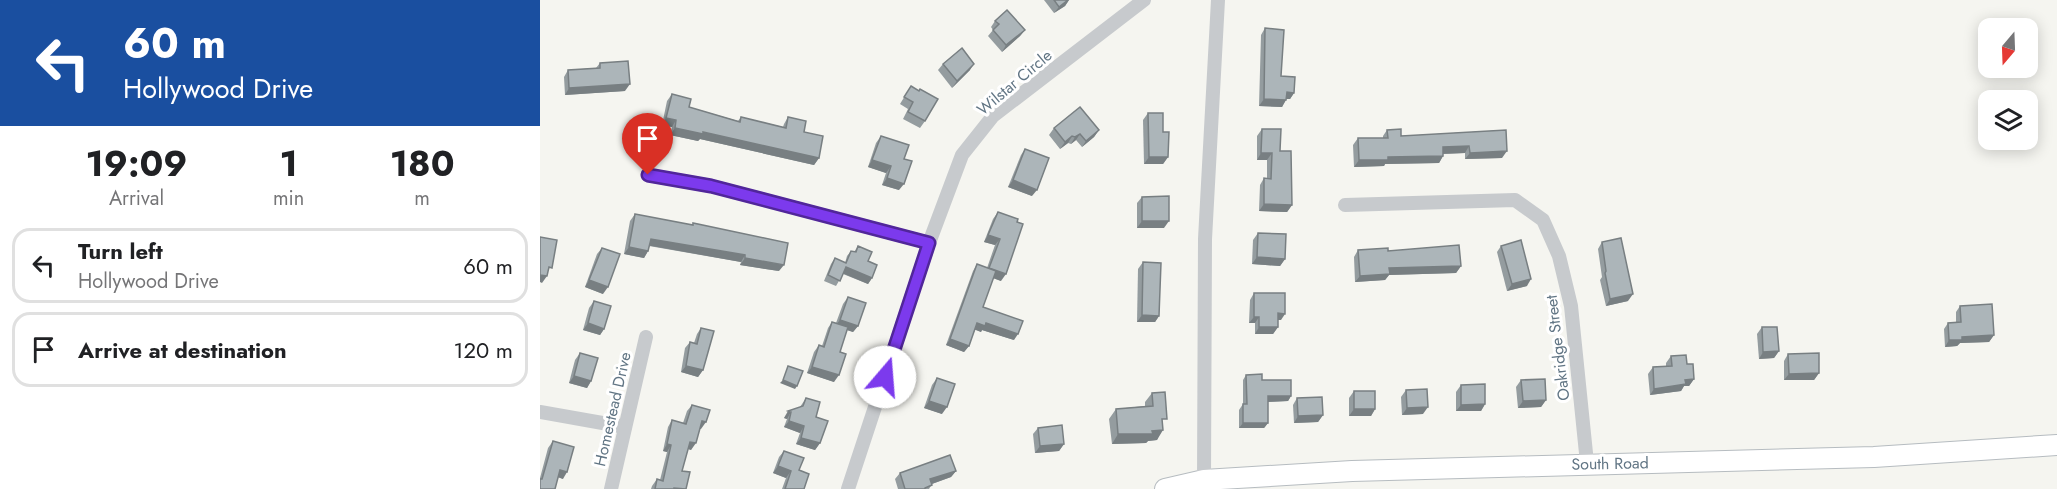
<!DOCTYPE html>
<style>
:root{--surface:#fff;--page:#f6f6f6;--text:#202124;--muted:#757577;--line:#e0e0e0}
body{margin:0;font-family:Jost,sans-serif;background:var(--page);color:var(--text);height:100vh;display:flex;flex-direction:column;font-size:22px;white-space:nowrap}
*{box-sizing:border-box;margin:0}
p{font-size:20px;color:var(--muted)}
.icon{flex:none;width:33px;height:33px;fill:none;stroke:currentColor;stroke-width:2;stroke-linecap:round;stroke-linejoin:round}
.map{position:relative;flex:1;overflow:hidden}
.sheet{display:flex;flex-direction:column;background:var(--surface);width:540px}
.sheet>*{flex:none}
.guide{background:#1a4fa0;color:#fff;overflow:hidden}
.needle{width:39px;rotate:199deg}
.buttons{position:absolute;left:1438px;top:18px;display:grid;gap:12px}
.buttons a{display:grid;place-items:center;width:60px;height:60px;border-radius:12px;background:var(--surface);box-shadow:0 3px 15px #0003;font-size:30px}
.pin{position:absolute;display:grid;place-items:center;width:51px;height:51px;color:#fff;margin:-62px -26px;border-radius:50% 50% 50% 0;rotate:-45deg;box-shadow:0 0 6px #0007}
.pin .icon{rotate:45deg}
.me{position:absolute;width:66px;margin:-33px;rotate:18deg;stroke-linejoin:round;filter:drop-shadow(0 0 4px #0008)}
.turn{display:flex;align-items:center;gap:21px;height:126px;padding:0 24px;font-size:27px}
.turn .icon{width:78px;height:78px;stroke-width:2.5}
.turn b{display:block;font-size:42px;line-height:51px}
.eta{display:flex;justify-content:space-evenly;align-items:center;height:102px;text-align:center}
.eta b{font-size:36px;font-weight:700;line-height:42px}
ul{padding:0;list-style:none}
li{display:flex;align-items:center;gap:18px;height:75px;margin:0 12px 9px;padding:0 12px;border:3px solid var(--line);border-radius:18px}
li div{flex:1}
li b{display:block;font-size:22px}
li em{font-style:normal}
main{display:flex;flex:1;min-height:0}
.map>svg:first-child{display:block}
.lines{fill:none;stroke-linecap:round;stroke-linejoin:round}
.secondary-casing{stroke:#b6bcc0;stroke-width:22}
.minor{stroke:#c7cacd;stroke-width:14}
.secondary{stroke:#fff;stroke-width:20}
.wall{fill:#949c9f}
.shaded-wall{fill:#787f82}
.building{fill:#acb5b9;stroke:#787f82;stroke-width:1.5}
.route-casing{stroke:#51269a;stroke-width:15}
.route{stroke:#7c3aed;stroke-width:10}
.labels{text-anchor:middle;stroke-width:6;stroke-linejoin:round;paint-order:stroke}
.street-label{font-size:16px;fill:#617584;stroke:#fff}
</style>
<main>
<section class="sheet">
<div class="guide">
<div class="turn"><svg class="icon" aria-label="left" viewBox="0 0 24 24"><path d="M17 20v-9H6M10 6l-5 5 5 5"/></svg><div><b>60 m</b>Hollywood Drive</div></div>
</div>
<div class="eta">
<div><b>19:09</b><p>Arrival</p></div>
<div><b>1</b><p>min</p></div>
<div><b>180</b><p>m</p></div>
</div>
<ul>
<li><svg class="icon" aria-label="left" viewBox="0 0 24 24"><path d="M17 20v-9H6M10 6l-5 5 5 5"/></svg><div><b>Turn left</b><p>Hollywood Drive</p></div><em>60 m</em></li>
<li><svg class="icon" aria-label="arrive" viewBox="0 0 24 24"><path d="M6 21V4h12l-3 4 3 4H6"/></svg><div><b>Arrive at destination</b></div><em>120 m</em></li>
</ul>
</section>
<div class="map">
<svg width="1517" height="489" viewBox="0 0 1517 489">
<rect width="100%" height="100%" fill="#f5f5f0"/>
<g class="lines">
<defs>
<path id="secondary" d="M625 489 664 480 812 471 1334 457 1517 445"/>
</defs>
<!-- secondary casing -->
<use href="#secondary" class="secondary-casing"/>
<!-- minor -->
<g class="minor">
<path d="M108 175 171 186 389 243"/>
<path d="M805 205 975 200 1003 220 1019 256 1031 306 1047 463"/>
<path d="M0 412 85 427"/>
<path d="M664 480 665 239 678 0"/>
<path d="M71 489 106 337"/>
<path d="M308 489 389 243 422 155 453 116 604 0"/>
</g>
<!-- secondary -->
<use href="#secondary" class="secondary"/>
</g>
<!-- wall -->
<g class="wall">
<path d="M504 0H529L525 6 514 13Z"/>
<path d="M455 21 485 30 480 36 462 52 448 36 453 30 451 27Z"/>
<path d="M725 28 741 76 754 93 750 99H746L742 107 719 106 721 35Z"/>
<path d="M60 63 85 91 25 95 24 77 28 70 56 68Z"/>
<path d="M403 64 430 70 412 88 398 70Z"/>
<path d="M371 86 385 121 380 128 363 119 368 109 360 104Z"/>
<path d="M132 94 149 107 198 121 201 117 243 127 244 124 248 117 264 132 279 158 274 165 160 139 158 141 130 135 132 127 122 125 127 101Z"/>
<path d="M608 113 623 132 628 157 623 164H604L603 120Z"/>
<path d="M514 128 559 130 554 137 542 147 536 140 531 144 528 143 520 149 509 135Z"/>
<path d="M722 129 740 151 752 205 747 212 719 211 720 185 724 178 727 179V160H717V136Z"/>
<path d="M847 130 861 136 966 130 962 158 925 159V153L903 154V156L899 163 845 164 844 166 814 167 813 145 818 138H843V136Z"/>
<path d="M341 136 364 159 359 190 342 185 346 173 328 167 336 143Z"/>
<path d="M485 149 492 196 468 187 481 155Z"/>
<path d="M602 197 624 228H597V203Z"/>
<path d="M458 212 461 281 453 278 443 307 474 340 442 330 441 332 435 329 429 346 424 352 406 345 433 271 437 264 447 268 455 245 444 242 453 219Z"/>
<path d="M95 214 152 225 153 223 239 271 200 265 201 262 109 246 108 251 104 258 84 254 90 221Z"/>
<path d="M718 233 745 259 740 266 712 264 713 240Z"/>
<path d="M1062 242 1088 301 1066 306 1060 280 1062 277 1058 249Z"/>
<path d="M318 246 328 261 332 278 328 284 303 274 296 286 284 281 291 264 295 258 305 263 307 256 311 251 314 252Z"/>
<path d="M961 246 987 286 967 291 957 252Z"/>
<path d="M62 248 63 294 45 287 57 254Z"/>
<path d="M818 250 921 266 916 273 849 275 845 280 815 282 814 257Z"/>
<path d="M603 262 619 316 615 322H597L598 269Z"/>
<path d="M714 293 741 320H738V327L733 334H715V323H709L710 300Z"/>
<path d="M308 297 318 326 313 332 307 330 300 352 294 382 267 373 274 352 279 345 282 346 288 328 292 322 296 323 303 304Z"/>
<path d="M54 301 64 329 60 335 43 330 49 308Z"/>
<path d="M1420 306 1454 335 1449 342 1420 343 1417 346 1405 347 1404 329 1408 323 1416 322V312Z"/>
<path d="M1222 327 1239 351 1234 358 1219 359 1217 334Z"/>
<path d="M161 328 163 370 158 377 141 372 145 348 150 342 154 343 157 334Z"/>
<path d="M40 353 51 381 47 388 29 383 35 360Z"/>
<path d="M1248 354 1279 373 1274 380H1244V361Z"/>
<path d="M1131 356 1147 364 1154 379 1149 386H1144L1141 391 1110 395 1108 374 1113 367 1126 366V363Z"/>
<path d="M706 375 722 380 751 396 748 401 728 402V423L724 428H699V410L703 404V380Z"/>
<path d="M397 378 402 414 384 408 392 385Z"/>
<path d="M981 380 1006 400 1001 407 978 408 976 387Z"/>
<path d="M921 385 945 404 941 411H916V392Z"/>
<path d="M866 390 883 414 862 415 861 397Z"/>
<path d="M814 391 835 409 831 416H809V398Z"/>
<path d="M612 393 623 425 617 440 608 441 606 443 572 444 569 419 576 409 605 406V402Z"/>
<path d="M266 398 276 417 280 443 275 450 256 444 260 433 244 427 247 419 244 418 260 407Z"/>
<path d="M757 398 783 415 778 422 754 423 753 405Z"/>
<path d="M152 405 161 429H160L151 450 148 449 142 471 146 489H111L112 486 117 479 120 480 127 452 123 451 128 427 132 420 143 423 147 411Z"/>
<path d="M498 428 524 444 519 451 495 453 493 434Z"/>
<path d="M13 441 23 479 18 477 0 489V478L8 448Z"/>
<path d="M244 451 259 470 264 489H242L246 478 233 473 239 457Z"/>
<path d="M416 471 411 477 392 484 389 489H358L355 479 360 473Z"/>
</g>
<!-- shaded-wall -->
<g class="shaded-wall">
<path d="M529 0 525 6 514 13 519 7Z"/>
<path d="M485 30 480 36 462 52 466 45Z"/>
<path d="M434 64 430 70 412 88 417 81Z"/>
<path d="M90 84 85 91 25 95 29 88Z"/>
<path d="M747 92 754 93 750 99H742Z"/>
<path d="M724 99 746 100 742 107 719 106Z"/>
<path d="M126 118 136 120 132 127 122 125Z"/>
<path d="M135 128 163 132 279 158 274 165 160 139 158 141 130 135Z"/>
<path d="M559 130 554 137 542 147 546 141Z"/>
<path d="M540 134 536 140 531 144 535 137Z"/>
<path d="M532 136 528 143 520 149 525 142Z"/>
<path d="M929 146 925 153 899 154 903 147Z"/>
<path d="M967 151 962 158 925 159 930 153Z"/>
<path d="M721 153H732L727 160H717Z"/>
<path d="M903 156 899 163 845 164 844 166 814 167 819 160 848 157Z"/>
<path d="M609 157H628L623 164H604Z"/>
<path d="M332 160 351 166 346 173 328 167Z"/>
<path d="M347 178 364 184 359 190 342 185Z"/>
<path d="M473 180 497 190 492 196 468 187Z"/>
<path d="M724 204 752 205 747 212 719 211Z"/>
<path d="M602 221H629L624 228H597Z"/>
<path d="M448 235 460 239 455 245 444 242Z"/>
<path d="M111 239 205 255 201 262 106 245Z"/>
<path d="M89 247 108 251 104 258 84 254Z"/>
<path d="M717 257 745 259 740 266 712 264Z"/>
<path d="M205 258 244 265 239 271 200 265Z"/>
<path d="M921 266 916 273 849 275 845 280 815 282 820 276 849 268Z"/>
<path d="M306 267 332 278 328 284 302 273Z"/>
<path d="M449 268 466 274 461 281 445 275Z"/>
<path d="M0 275 7 276 2 283 0 282Z"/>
<path d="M991 279 987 286 967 291 972 284Z"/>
<path d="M49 280 68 287 63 294 45 287Z"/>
<path d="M1093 294 1088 301 1066 306 1070 299Z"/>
<path d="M738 313 745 314 741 320H733Z"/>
<path d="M602 315 619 316 615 322H597Z"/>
<path d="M714 317H719L715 323H709Z"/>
<path d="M300 320 318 326 313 332 295 326Z"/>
<path d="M48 323 64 329 60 335 43 330Z"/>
<path d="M437 323H446L478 334 474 340 442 330 441 332 433 329Z"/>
<path d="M719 327H738L733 334H715Z"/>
<path d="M1454 335 1449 342 1420 343 1417 346 1405 347 1409 340 1422 337Z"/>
<path d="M410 339 429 346 424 352 406 345Z"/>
<path d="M1239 351 1234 358 1219 359 1223 352Z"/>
<path d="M146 366 163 370 158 377 141 372Z"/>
<path d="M272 367 299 375 294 382 267 373Z"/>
<path d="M1279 373 1274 380H1244L1249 374Z"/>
<path d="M34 376 51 381 47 388 29 383Z"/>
<path d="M1154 379 1149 386H1144L1141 391 1110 395 1114 389 1145 380Z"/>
<path d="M243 380 257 386 255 389 240 383Z"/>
<path d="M728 396H751L748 401 724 402Z"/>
<path d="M1006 400 1001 407 978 408 983 401Z"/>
<path d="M389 401 407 407 402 414 384 408Z"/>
<path d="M945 404 941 411H916L921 405Z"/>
<path d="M888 407 883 414 862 415 867 408Z"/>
<path d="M814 409H835L831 416H809Z"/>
<path d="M248 411 251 412 247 419 244 418Z"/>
<path d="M783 415 778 422 754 423 758 416Z"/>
<path d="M162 421 166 422 161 429 158 428Z"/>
<path d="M249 421 264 426 260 433 244 427Z"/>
<path d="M703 423H728L724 428H699Z"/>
<path d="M623 430 617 440 608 441 606 443 572 444 578 434Z"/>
<path d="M261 438 280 443 275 450 256 444Z"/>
<path d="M150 442 156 443 151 450 146 448Z"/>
<path d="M127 444 131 445 127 452 123 451Z"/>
<path d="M524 444 519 451 495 453 500 446Z"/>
<path d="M238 466 251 471 246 478 233 473Z"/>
<path d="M20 470 27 472 23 479 15 476Z"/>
<path d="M416 471 411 477 386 486 390 479Z"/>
</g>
<!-- building -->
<g class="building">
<path d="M514 0H528L519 7Z"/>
<path d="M467 10 485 30 466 45 453 30 459 24 455 21Z"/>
<path d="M725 28 744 30 741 76 755 77 754 93 747 92 746 100 724 99Z"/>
<path d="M422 48 434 64 417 81 403 64Z"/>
<path d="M88 61 90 84 29 88 28 70 60 68V63Z"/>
<path d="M371 86 379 91 380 89 398 99 385 121 368 112 373 102 364 97Z"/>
<path d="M132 94 151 99 149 107 200 122 201 117 246 128 248 117 266 121 264 132 283 136 279 158 163 132V134L135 128 136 120 126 118Z"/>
<path d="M540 107 559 130 546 141 540 134 535 137 532 136 525 142 514 128Z"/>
<path d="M608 113H623V132H629L628 157H609Z"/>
<path d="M722 129H741L740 151H751L752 205 724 204V178L731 179 732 153H721Z"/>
<path d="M861 129V136L966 130 967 151 930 153 929 146 903 147V156L848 157V160H819L818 138H848L847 130Z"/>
<path d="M341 136 369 145 364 159 372 161 364 184 347 178 351 166 332 160Z"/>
<path d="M485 149 509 158 497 190 473 180Z"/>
<path d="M629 196V221H602V197Z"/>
<path d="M458 212 478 219 477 222 483 224 466 274 449 268 460 239 448 235Z"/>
<path d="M95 214 153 225V223L248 243 244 265 205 258V255L111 239 108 251 89 247Z"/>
<path d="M718 233 746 234 745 259 717 257Z"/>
<path d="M0 237 17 240 12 268 9 267 7 276 0 275Z"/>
<path d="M1081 238 1093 294 1070 299 1065 273 1066 271 1062 242Z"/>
<path d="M981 240 991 279 972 284 961 246Z"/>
<path d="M919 245 921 266 849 268 850 274 820 276 818 250 848 248V251Z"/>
<path d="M318 246 332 252 328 261 337 265 332 278 306 267 300 281 288 275 295 258 306 263 311 251 316 252Z"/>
<path d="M62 248 80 254 68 287 49 280Z"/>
<path d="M603 262 621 263 619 316 602 315Z"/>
<path d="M437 264 456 271 443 307 483 321 478 334 446 323 445 326 437 323 429 346 410 339Z"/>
<path d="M714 293H745V314L738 313V327H719V317H714Z"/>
<path d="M308 297 326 303 318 326 300 320Z"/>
<path d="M54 301 71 306 64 329 48 323Z"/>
<path d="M1452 304 1454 335 1422 337V340H1409L1408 323 1421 322 1420 306Z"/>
<path d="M292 322 308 327 300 352 306 354 299 375 272 367 279 345 284 347Z"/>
<path d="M1222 327H1237L1239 351 1223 352Z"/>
<path d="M161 328 174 331 163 370 146 366 150 342 157 344Z"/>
<path d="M40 353 58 358 51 381 34 376Z"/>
<path d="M1279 353V373L1249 374 1248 354Z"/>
<path d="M1146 355 1147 364H1153L1154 379 1145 380 1146 384 1114 389 1113 367 1132 366 1131 356Z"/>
<path d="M248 366 263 371 257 386 243 380Z"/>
<path d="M722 374V380H751V396H728V423H703V404H707L706 375Z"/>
<path d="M397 378 415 384 407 407 389 401Z"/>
<path d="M1005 379 1006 400 983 401 981 380Z"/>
<path d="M945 384V404L921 405V385Z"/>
<path d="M887 389 888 407 867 408 866 390Z"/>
<rect x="814" y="391" width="21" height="18"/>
<path d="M625 392 627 419H622L623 430 612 431 613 434H578L576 409 613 406 612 393Z"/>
<path d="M782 397 783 415 758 416 757 398Z"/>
<path d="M266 398 280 402 276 417 288 421 280 443 261 438 264 426 249 421 251 412 248 411 263 406Z"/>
<path d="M152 405 170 410 166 422 162 421 156 443 150 442 142 471 150 472 146 489 134 488V489H115L117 479 123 481 131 445 127 444 132 420 146 424Z"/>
<path d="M522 425 524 444 500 446 498 428Z"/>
<path d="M13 441 34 447 27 472 20 470 15 489H0V479H2Z"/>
<path d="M244 451 264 458 259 470 269 474 264 489H245L251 471 238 466Z"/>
<path d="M410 455 416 471 390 479 392 485 385 488V489H365L360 473Z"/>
</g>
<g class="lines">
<defs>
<path id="route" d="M108 175 171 186 389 243 345 377"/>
</defs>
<!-- route casing -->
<use href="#route" class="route-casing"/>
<!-- route -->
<use href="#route" class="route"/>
</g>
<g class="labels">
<!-- street labels -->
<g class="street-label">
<text transform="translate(474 82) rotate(-40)" y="6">Wilstar Circle</text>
<text transform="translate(1017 348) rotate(-97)" y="6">Oakridge Street</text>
<text transform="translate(72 409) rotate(-77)" y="6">Homestead Drive</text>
<text transform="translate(1070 463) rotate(-1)" y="6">South Road</text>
</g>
</g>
</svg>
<div class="buttons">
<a><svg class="needle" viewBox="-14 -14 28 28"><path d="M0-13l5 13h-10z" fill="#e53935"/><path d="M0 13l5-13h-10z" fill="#757577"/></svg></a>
<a><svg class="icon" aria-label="layers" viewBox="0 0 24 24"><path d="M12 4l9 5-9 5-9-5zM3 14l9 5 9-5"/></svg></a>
</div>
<div class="pin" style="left:108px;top:175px;background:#d93025"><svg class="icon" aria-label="arrive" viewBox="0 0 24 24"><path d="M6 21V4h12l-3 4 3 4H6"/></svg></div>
<svg class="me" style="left:345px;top:377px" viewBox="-20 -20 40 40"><circle r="19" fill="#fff"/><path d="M0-13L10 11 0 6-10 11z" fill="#7c3aed"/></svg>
</div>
</main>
